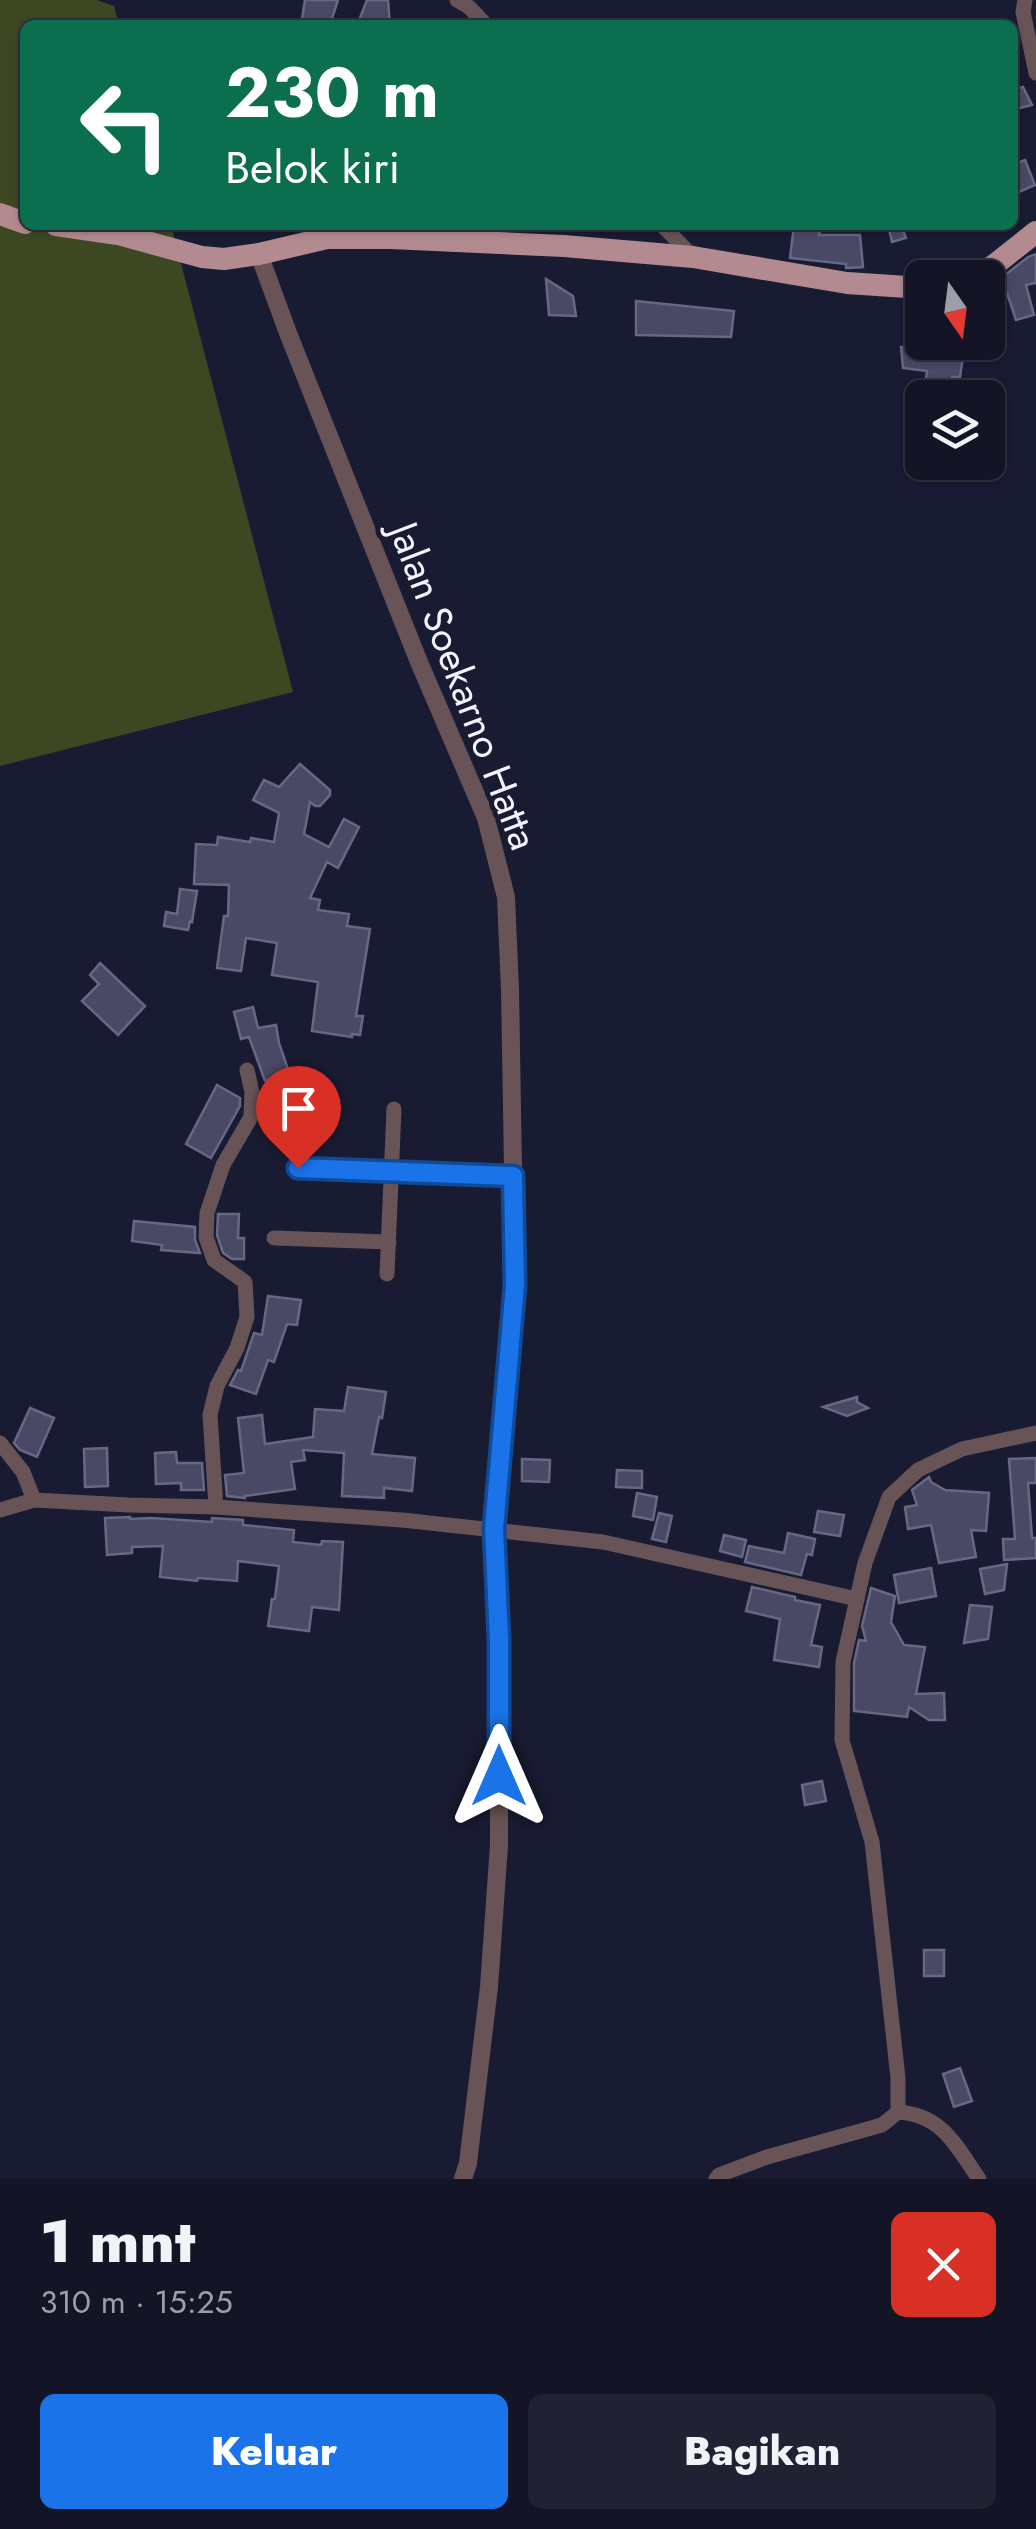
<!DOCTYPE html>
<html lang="id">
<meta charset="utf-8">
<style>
:root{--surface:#131426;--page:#202132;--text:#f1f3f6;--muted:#9d9ea7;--line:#323343;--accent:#1a73e8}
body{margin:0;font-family:Jost,sans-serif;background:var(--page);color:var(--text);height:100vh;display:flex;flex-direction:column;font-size:38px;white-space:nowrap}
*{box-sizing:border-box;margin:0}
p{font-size:32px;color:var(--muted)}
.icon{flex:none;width:55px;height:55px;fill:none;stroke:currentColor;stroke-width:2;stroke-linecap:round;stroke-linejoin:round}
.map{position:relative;height:2179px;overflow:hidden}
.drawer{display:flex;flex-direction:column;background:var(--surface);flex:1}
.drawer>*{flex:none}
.top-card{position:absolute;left:20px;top:20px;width:998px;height:210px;border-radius:15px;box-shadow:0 2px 8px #0004,0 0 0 2px var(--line);background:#0b6e4f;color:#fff;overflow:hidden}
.needle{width:65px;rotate:166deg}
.controls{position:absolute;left:905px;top:260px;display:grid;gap:20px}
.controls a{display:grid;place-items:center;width:100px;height:100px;border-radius:15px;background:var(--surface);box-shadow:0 2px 8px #0004,0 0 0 2px var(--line);font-size:50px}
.pin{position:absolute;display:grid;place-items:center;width:85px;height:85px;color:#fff;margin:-102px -42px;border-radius:50% 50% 50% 0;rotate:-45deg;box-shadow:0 0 10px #0007}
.pin .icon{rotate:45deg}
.me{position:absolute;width:110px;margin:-55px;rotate:0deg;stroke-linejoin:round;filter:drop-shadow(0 0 8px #0008)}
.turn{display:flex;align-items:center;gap:35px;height:210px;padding:0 40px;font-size:45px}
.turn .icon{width:130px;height:130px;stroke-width:2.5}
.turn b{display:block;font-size:70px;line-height:85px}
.round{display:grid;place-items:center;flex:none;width:105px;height:105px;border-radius:15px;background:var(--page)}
.headline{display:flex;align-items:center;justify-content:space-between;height:170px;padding:0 40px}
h1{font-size:60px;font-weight:800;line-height:75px}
.action{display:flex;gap:20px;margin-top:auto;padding:20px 40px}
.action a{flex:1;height:115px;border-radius:15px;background:var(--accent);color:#fff;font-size:40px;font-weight:800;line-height:115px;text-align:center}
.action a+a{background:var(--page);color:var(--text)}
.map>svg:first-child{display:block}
.green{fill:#3d4823}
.building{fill:#494965;stroke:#676885;stroke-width:2.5}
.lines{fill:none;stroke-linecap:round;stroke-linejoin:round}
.minor{stroke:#685456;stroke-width:15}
.tertiary{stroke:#685456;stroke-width:18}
.primary{stroke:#b38a90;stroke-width:22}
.route-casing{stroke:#114b97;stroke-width:25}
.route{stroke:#1a73e8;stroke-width:18}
.labels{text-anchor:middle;stroke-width:10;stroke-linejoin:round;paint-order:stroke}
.street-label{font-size:40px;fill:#f1f3fd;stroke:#191b32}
</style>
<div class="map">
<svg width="1036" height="2179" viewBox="0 0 1036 2179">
<rect width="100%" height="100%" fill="#191b32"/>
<!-- green -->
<path class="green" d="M0 0H97L114 6 119 25H25V225H171L293 692 0 766Z"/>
<!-- building -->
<g class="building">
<path d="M305 0H338L330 25H301Z"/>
<path d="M367 0H388L390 25 358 23Z"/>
<path d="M1023 87 1032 105 1012 110V90Z"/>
<path d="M1025 160 1035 185 1012 195V165Z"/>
<path d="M794 225H821L819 235H860L863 267 849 268H846V264L790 258Z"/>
<path d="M888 225H901L906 238 892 242Z"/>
<path d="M1036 254V283L1026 285 1034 315 1016 320 1007 293 999 280 1028 257Z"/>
<path d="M546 279 573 296 576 316 549 315Z"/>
<path d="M636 301 734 311 731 337 636 335Z"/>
<path d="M901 347 964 350 960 377H952V398H923L927 371 903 368Z"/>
<path d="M300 764 330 790V795L320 806H315L310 802 304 834 329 847 344 819 359 827 338 868 327 862 310 898 320 900 318 910 349 914 347 926 370 929 356 1016H363L360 1035 352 1034V1037L312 1031 318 982 272 975 277 943 246 938 241 971 217 968 224 916H228L229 885 194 884 196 844 217 845 218 837 250 842 251 838 274 842 279 813 253 800 264 780 279 787Z"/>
<path d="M180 889 197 891 192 922 190 921 188 930 164 926 166 912 177 914Z"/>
<path d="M100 963 145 1006 118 1035 82 1001 99 984 90 975Z"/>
<path d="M253 1007 258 1028 276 1025 279 1043 289 1072 265 1081 249 1037 241 1039 234 1012Z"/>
<path d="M217 1085 240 1098V1106L211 1158 186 1144Z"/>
<path d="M218 1214H239L238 1238H244V1259H232L223 1253 217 1235Z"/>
<path d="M134 1221 195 1227V1240L200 1253 161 1250 162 1245 132 1241Z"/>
<path d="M268 1296 301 1300 297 1325 287 1324 274 1362 268 1360 256 1394 230 1385 238 1370 241 1371 254 1333 262 1335Z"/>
<path d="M348 1387 386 1392 382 1418 379 1417 372 1454 415 1458 412 1491 384 1488V1498L342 1496 344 1453 303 1450 305 1460 291 1462 295 1489 245 1496V1498L227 1496 225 1475 244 1473 238 1418 262 1415 265 1444 313 1437 315 1409 344 1411Z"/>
<path d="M857 1397V1402L868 1408 847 1416 823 1407Z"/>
<path d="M30 1408 54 1418 37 1457 20 1450 14 1443Z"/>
<path d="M107 1448 108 1486 85 1487 84 1449Z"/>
<path d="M176 1452 177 1463H202L204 1490H181V1483L156 1484 155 1453Z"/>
<path d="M1036 1458V1483H1028L1032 1538H1036V1558L1004 1560 1003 1539H1015L1009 1459Z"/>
<path d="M522 1459 550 1460 549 1482 522 1481Z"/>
<path d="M617 1470 642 1471V1488L616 1487Z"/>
<path d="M929 1477 931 1482 945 1490 989 1493 986 1531 971 1530 976 1557 939 1563 931 1525 908 1529 905 1507 917 1505 912 1490Z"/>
<path d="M637 1493 657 1497 653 1520 633 1516Z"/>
<path d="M818 1511 844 1515 840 1536 814 1532Z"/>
<path d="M659 1513 672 1516 666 1542 652 1539Z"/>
<path d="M130 1517V1519L151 1518 212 1522V1518L243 1520V1525L294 1530 293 1542 321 1545 322 1541 343 1542 339 1610 312 1607 309 1631 268 1626 272 1599H275L279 1566 238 1561 237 1581 198 1578 197 1581 160 1577 163 1546 132 1547V1553L107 1555 105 1518Z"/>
<path d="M788 1533 815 1539 812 1555 807 1554 801 1575 745 1562 749 1546 784 1553Z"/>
<path d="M724 1535 746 1540 742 1557 720 1551Z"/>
<path d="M1007 1564 1004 1590 985 1594 980 1569Z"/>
<path d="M931 1568 936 1596 899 1603 894 1575Z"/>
<path d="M752 1587 795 1597V1600L820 1605 811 1645 822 1647 819 1667 774 1660 780 1619 746 1611Z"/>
<path d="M871 1588 895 1596 891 1622 904 1645 925 1647 916 1694 944 1693 945 1720H929L909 1707 907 1717 854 1711V1663L859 1640 866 1641 862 1626Z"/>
<path d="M970 1605 992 1607 988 1639 964 1643Z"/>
<path d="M822 1781 826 1801 805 1805 802 1785Z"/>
<rect x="924" y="1950" width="20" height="26"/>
<path d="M960 2068 972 2101 954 2107 943 2074Z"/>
</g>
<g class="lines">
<!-- minor -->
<g class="minor">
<path d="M457 0 469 7 486 25"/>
<path d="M1025 0 1023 12 1036 73"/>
<path d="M662 225 693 257"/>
<path d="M298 1168 513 1176"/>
<path d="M274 1238 389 1242"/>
<path d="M387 1274 394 1109"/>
<path d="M0 1443 23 1472 34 1500"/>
<path d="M216 1507 210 1415 217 1386 237 1348 247 1317 245 1282 214 1260 206 1237 207 1213 223 1165 251 1117 252 1092 247 1070"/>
<path d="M0 1510 34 1500 128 1505 216 1507 402 1520 603 1542 857 1599"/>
<path d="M898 2112C943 2115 956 2146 979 2179"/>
<path d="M716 2179 719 2175 767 2157 882 2125 898 2112V2078L872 1842 842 1740 843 1662 865 1563 889 1497 918 1470 962 1449 1036 1433"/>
</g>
<!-- tertiary -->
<path class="tertiary" d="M259 254 288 333 419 662 486 818 506 897 510 990 515 1285 494 1529 499 1640V1845L489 1987 468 2163 463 2179"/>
<!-- primary -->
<g class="primary">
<path d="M0 214 25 223"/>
<path d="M56 225 118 234 202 257 224 259 259 254 327 238H391L564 246 693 257 847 283 922 288"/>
<path d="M969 278 993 266 1036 232"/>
</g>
</g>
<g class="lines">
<defs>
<path id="route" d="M298 1168 513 1176 515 1285 494 1529 499 1640V1776"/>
</defs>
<!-- route casing -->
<use href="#route" class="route-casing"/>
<!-- route -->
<use href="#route" class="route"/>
</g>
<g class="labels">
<!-- street labels -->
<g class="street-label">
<text transform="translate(464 686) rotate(69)" y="14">Jalan Soekarno Hatta</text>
</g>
</g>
</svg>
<div class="controls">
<a><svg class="needle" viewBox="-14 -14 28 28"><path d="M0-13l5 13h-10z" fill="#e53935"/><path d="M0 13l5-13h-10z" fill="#9d9ea7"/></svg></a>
<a><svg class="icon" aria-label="layers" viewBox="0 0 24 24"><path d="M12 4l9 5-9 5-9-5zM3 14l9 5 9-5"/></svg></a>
</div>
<div class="pin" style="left:298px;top:1168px;background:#d93025"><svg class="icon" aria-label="arrive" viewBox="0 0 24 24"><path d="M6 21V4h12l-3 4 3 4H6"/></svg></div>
<svg class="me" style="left:499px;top:1776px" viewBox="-20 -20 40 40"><path d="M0-17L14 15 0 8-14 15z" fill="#1a73e8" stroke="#fff" stroke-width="4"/></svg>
<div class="top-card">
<div class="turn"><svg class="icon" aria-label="left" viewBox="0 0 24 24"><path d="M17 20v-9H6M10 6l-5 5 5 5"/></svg><div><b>230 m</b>Belok kiri</div></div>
</div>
</div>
<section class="drawer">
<div class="headline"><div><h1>1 mnt</h1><p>310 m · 15:25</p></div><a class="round" style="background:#d93025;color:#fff"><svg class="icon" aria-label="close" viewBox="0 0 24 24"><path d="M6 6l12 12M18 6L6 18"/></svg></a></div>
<div class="action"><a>Keluar</a><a>Bagikan</a></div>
</section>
